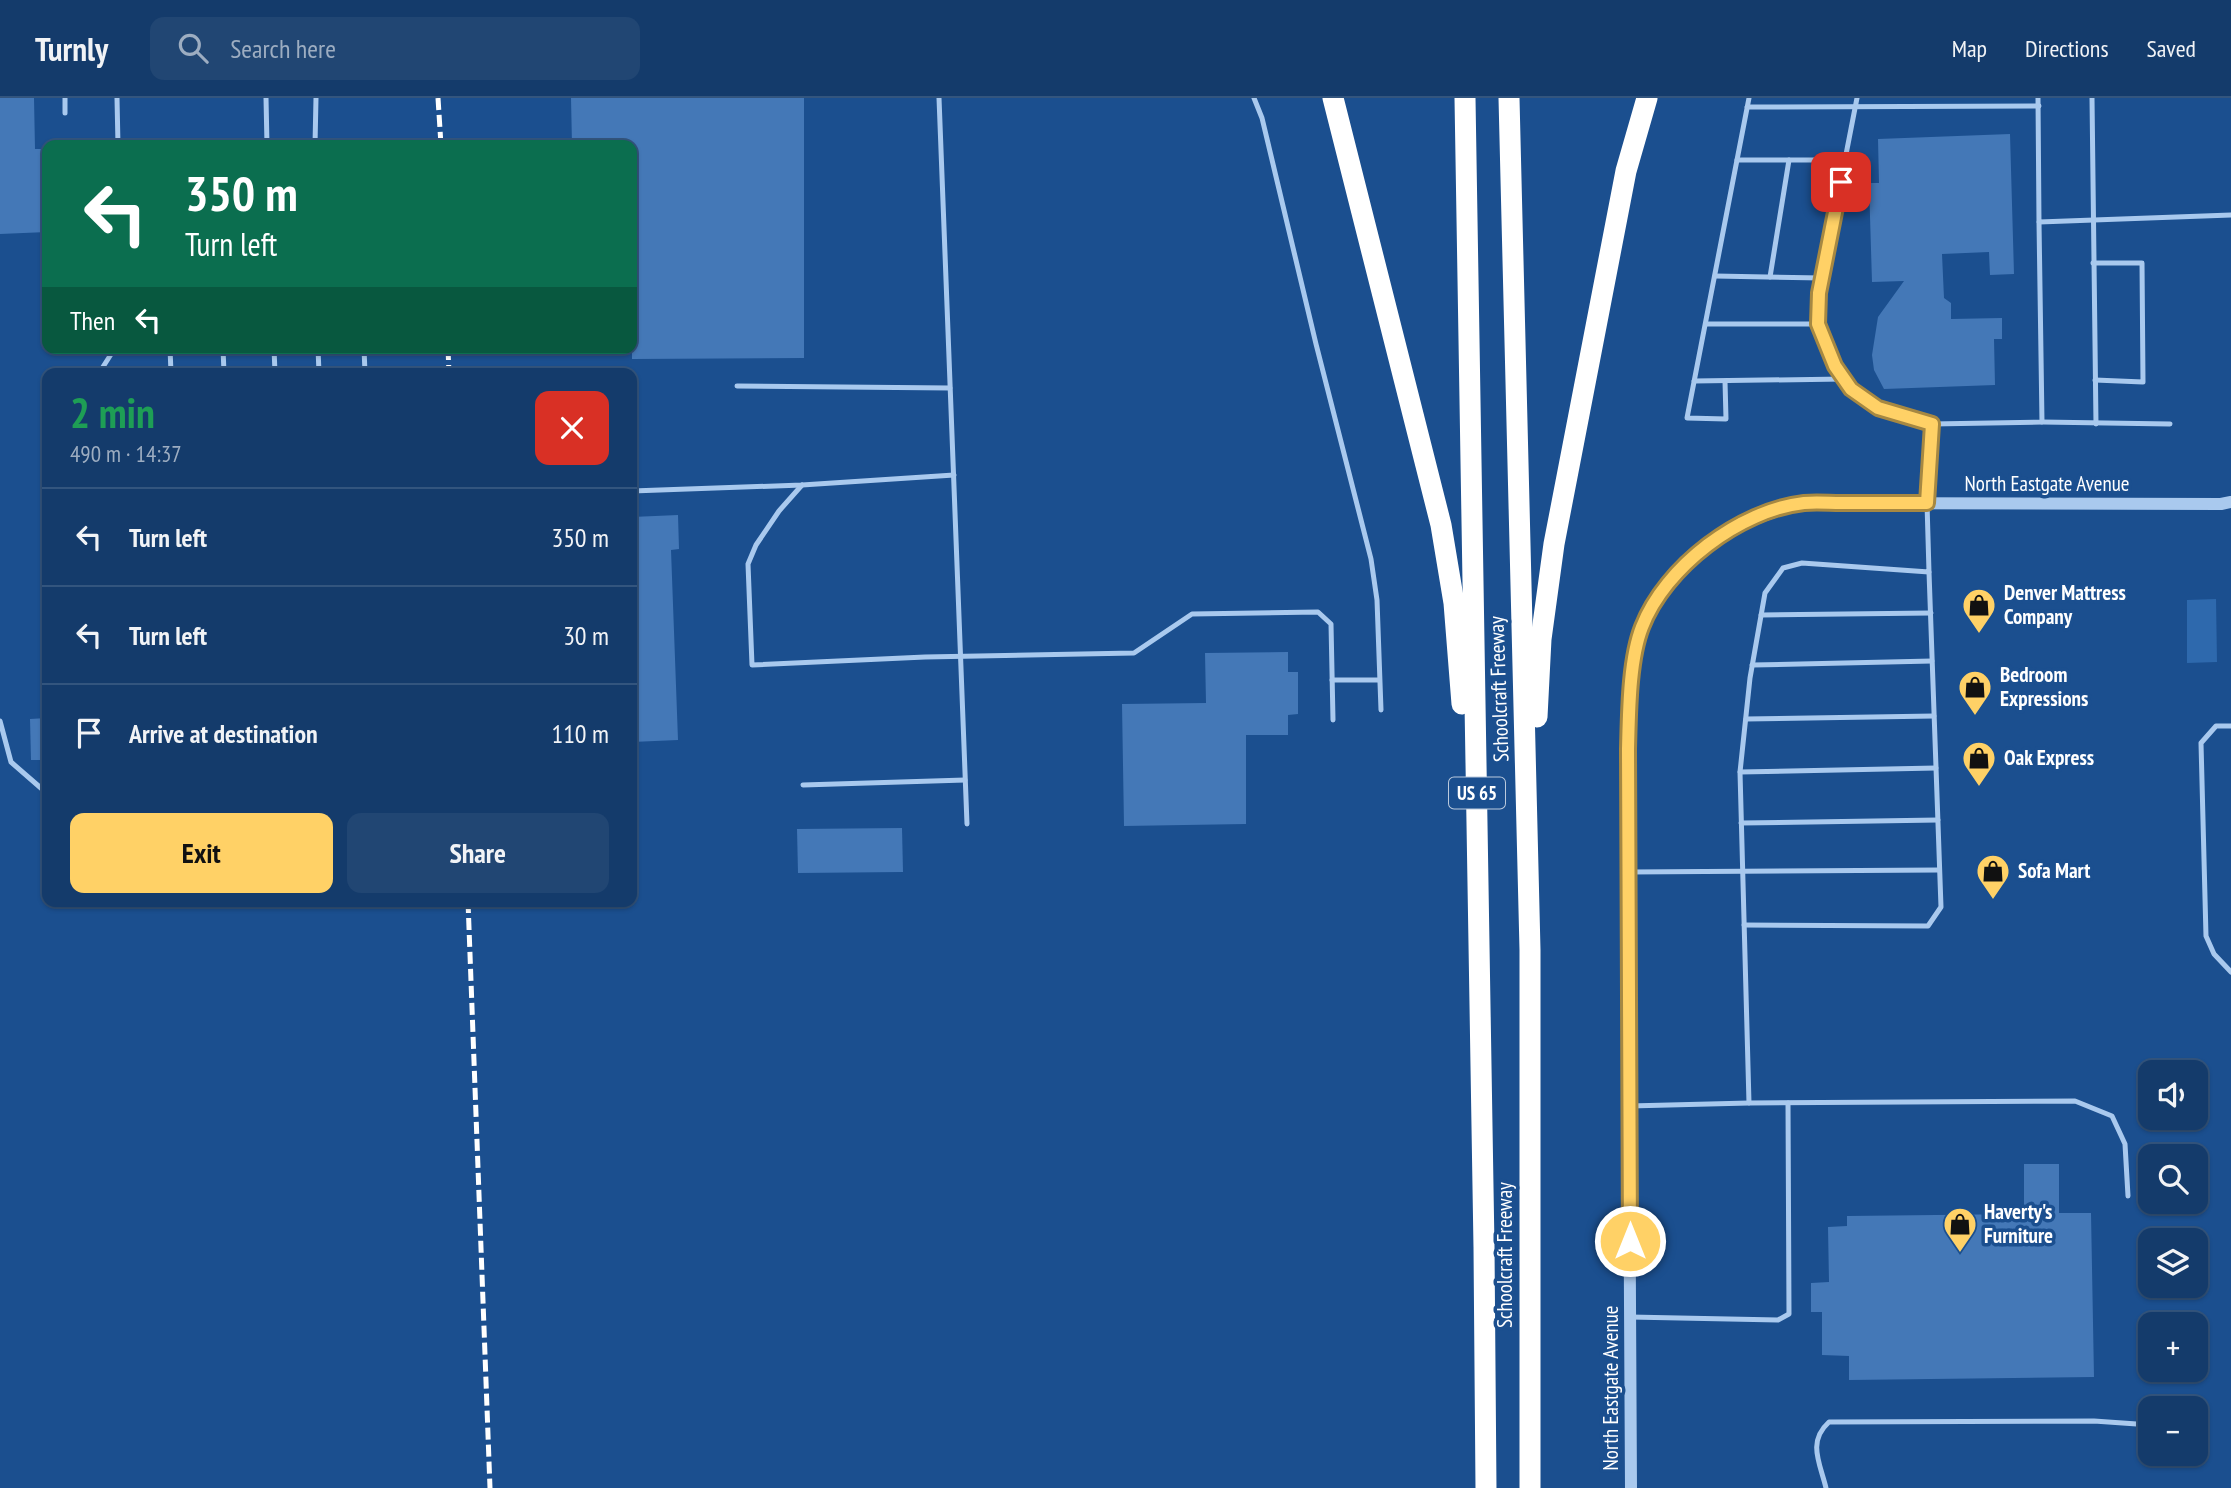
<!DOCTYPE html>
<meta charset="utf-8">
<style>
:root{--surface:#143b6b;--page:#214673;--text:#f1f3f6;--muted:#9dadc1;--line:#33557e;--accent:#ffd166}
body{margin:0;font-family:"PT Sans Narrow",sans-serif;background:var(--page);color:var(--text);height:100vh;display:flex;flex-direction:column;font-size:26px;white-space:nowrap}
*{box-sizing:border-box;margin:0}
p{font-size:23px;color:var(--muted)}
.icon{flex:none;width:38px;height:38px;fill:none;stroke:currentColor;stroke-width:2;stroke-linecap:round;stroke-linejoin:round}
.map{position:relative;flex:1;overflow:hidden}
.drawer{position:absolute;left:42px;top:270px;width:595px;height:539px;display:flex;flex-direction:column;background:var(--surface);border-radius:14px;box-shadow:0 2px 5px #0004,0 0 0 2px var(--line)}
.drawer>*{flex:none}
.top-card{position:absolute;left:42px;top:42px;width:595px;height:214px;border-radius:14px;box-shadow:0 2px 5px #0004,0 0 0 2px var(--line);background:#0b6e4f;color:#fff;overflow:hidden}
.buttons{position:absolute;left:2138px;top:962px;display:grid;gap:14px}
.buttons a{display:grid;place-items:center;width:70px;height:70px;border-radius:14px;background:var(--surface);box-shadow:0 2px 5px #0004,0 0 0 2px var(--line);font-size:35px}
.pin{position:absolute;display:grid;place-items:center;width:60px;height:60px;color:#fff;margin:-30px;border-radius:14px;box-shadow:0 4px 10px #0006}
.me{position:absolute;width:77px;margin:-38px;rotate:0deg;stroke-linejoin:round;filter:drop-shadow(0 0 5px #0008)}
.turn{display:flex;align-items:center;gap:24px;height:147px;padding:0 28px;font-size:32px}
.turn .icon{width:91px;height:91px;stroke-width:2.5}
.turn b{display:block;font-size:49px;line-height:60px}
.then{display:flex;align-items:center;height:66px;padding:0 28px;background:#0003;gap:14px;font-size:26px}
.round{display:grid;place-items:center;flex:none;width:74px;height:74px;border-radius:14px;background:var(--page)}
.head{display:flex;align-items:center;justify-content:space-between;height:119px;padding:0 28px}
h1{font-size:42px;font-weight:800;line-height:52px;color:#1e9e55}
.cta{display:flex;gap:14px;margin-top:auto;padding:14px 28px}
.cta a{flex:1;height:80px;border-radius:14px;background:var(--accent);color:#111;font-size:28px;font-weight:800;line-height:80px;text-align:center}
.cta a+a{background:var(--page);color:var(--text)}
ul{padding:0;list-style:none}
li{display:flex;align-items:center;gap:21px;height:98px;padding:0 28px;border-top:2px solid var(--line)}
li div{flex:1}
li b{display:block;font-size:26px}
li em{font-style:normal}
header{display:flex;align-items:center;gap:42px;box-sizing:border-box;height:98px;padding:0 35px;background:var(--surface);border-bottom:2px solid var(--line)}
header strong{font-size:33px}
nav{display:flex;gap:38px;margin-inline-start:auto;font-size:24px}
.search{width:490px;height:63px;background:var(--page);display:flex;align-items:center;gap:18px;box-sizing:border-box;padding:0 24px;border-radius:14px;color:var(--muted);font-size:26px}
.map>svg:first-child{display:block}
.green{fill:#2e69ad}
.building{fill:#4478b7}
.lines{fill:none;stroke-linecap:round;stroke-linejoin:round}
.service{stroke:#a9c9ee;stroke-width:5}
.tertiary{stroke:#a9c9ee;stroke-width:12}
.motorway{stroke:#fff;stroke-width:21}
.rail{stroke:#fff;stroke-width:5;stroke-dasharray:12 5;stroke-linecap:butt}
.route-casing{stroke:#a68842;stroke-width:18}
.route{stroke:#ffd166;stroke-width:12}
.labels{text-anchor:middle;stroke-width:7;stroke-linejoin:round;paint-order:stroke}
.shield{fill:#1b4f8f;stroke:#bbcadd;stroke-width:2}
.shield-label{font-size:19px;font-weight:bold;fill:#fff}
.street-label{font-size:21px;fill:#fff;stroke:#1b4f8f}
.poi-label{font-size:21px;font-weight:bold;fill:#fff;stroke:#1b4f8f;text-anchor:start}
</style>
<header>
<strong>Turnly</strong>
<div class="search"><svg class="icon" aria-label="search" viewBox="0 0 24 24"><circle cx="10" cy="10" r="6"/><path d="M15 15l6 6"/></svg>Search here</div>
<nav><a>Map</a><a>Directions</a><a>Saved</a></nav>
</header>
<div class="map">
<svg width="2231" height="1390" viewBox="0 0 2231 1390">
<rect width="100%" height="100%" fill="#1b4f8f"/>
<!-- green -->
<path class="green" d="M2216 501 2217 564 2187 565V502Z"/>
<!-- building -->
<g class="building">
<path d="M0 0H34L35 51H47V134L0 136Z"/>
<path d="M571 0H804V260L632 261V47H572Z"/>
<path d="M2010 36 2014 176 1990 177 1989 154 1942 156 1944 200 1951 205V221L2002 220V241H1994L1995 287 1884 291 1874 272 1872 257 1878 219 1904 183 1872 184 1869 85H1879L1878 41Z"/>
<path d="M678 417 679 451 671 452 678 642 632 644V419Z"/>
<path d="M1288 554V574H1298V616L1288 617V637H1246V726L1124 728 1122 606 1206 605 1205 555Z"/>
<path d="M47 620V662H31L30 621Z"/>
<path d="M902 730 903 774 798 775 797 731Z"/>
<path d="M2024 1066H2059V1115H2091L2094 1279 1849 1282V1258L1822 1257V1214H1811V1185L1829 1184 1828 1129 1847 1128V1118L2024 1116Z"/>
</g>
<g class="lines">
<!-- service -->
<g class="service">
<path d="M117 0 118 47"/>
<path d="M266 0 267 47"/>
<path d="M939 0 967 726"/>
<path d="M1254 0 1262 20 1316 246 1371 461 1377 502 1381 612"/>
<path d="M1857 0 1819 195 1818 226 1835 268 1851 291 1878 310 1932 326"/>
<path d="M2038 0 2039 124 2231 117"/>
<path d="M2092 0 2096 326"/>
<path d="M1747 9 2039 8"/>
<path d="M65 15V0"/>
<path d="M315 47 316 0"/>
<path d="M1737 62H1845"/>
<path d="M2093 165H2142L2143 284 2095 282"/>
<path d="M1715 178 1822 180"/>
<path d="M1770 179 1789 62"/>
<path d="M1706 226H1818"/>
<path d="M170 250 171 275"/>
<path d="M223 250 224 275"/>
<path d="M274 250 275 275"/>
<path d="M318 250 319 275"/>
<path d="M364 250 365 275"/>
<path d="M101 272 115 250"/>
<path d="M1694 283 1844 281"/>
<path d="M1725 283 1726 321 1687 320 1749 0"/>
<path d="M737 288 950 290"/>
<path d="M2042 324 2170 326"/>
<path d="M802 387 779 413 756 447 748 466 752 567 925 559 1134 555 1192 516 1318 514 1331 526 1333 622"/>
<path d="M632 393 802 387 954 377"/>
<path d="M1761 517 1931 515"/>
<path d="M1752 567 1932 563"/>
<path d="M1332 582H1379"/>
<path d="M1746 621 1934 618"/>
<path d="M0 623 11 664 42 691H47"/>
<path d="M2231 628H2216L2201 645 2206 838 2214 856 2231 874"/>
<path d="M1740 674 1936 670"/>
<path d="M803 687 965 682"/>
<path d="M1741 725 1938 722"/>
<path d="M1630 774 1939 772"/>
<path d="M1744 827 1928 828 1941 809 1929 474"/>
<path d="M1749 1005 1740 674 1750 580 1765 495 1783 470 1802 465 1929 474 1927 405 1932 326 2042 324 2039 124"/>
<path d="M1629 1008 1749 1005 2075 1003 2112 1018 2125 1046 2128 1098"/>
<path d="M1630 1219 1778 1222 1789 1216 1788 1005"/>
<path d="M1826 1390C1820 1365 1807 1344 1829 1324L2094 1323 2151 1327"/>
</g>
<!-- tertiary -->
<path class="tertiary" d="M1631 1390 1627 651C1629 612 1630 571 1640 533 1645 518 1655 504 1664 491 1700 442 1745 421 1803 405L2221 406 2231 404"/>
<!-- motorway -->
<g class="motorway">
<path d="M1333 0 1441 427 1454 505 1462 606"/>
<path d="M1465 0 1484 1149 1486 1390"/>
<path d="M1509 0 1530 852V1390"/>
<path d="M1537 619 1541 541 1554 446 1626 73 1647 0"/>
</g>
<!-- rail -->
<g class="rail">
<path d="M438 0 441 47"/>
<path d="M448 250 449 275"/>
<path d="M468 803 490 1390"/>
</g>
</g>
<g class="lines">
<defs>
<path id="route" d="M1630 1143 1628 651C1629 616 1629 562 1642 529 1665 469 1740 412 1804 405 1816 404 1829 405 1841 405 1870 405 1898 405 1927 405L1932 326 1878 310 1851 291 1835 268 1818 226 1819 195 1841 84"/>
</defs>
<!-- route casing -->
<use href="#route" class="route-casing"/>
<!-- route -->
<use href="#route" class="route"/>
</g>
<!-- icons -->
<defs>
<symbol id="shop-pin" viewBox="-11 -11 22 30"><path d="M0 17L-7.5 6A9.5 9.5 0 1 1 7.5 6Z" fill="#ffd166" stroke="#1b4f8f"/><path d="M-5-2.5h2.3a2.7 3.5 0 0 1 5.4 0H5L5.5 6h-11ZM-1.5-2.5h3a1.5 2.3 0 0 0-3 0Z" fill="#111"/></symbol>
</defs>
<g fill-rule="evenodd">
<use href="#shop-pin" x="1960" y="488" width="38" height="52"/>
<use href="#shop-pin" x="1956" y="570" width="38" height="52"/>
<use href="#shop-pin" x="1960" y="641" width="38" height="52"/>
<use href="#shop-pin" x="1974" y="754" width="38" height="52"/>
<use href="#shop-pin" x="1941" y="1107" width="38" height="52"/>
</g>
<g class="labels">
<!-- shield labels -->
<rect class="shield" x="1449" y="679.5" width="56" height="31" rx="5"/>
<g class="shield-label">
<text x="1477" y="702">US 65</text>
</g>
<!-- street labels -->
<g class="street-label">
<text x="2047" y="393">North Eastgate Avenue</text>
<text transform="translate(1499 591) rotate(-92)" y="7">Schoolcraft Freeway</text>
<text transform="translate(1505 1157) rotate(-90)" y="7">Schoolcraft Freeway</text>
<text transform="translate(1611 1290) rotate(-90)" y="7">North Eastgate Avenue</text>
</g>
<!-- poi labels -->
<g class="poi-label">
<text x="2004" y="502">Denver Mattress<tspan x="2004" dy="24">Company</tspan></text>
<text x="2000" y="584">Bedroom<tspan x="2000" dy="24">Expressions</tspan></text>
<text x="2004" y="667">Oak Express</text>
<text x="2018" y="780">Sofa Mart</text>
<text x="1984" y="1121">Haverty's<tspan x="1984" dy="24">Furniture</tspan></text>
</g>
</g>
</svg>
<div class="buttons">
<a><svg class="icon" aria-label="sound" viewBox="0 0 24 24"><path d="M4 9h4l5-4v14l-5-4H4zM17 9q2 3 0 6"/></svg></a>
<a><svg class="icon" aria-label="search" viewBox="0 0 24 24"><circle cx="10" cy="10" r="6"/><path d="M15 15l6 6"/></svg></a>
<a><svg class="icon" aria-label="layers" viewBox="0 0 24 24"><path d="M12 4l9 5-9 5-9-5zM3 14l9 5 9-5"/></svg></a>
<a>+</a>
<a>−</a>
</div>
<div class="pin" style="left:1841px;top:84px;background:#d93025"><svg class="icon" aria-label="arrive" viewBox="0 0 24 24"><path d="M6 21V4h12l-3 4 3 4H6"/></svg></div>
<svg class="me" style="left:1630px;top:1143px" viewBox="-20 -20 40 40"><circle r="17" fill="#ffd166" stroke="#fff" stroke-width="3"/><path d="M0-11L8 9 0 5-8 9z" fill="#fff"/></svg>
<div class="top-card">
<div class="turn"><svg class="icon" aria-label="left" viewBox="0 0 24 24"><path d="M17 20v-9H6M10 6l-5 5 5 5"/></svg><div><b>350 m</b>Turn left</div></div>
<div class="then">Then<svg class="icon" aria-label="left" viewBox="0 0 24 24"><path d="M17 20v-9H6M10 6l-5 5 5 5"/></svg></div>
</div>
<section class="drawer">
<div class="head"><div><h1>2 min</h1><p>490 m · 14:37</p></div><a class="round" style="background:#d93025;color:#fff"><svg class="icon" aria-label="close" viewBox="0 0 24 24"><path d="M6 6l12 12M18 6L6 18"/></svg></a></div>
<ul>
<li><svg class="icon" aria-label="left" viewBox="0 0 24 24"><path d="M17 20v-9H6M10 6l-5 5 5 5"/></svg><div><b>Turn left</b></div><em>350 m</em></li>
<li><svg class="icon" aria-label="left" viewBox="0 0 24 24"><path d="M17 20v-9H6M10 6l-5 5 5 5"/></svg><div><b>Turn left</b></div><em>30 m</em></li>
<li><svg class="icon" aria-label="arrive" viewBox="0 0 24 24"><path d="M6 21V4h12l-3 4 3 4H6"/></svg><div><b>Arrive at destination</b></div><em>110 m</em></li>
</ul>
<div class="cta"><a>Exit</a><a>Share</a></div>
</section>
</div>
